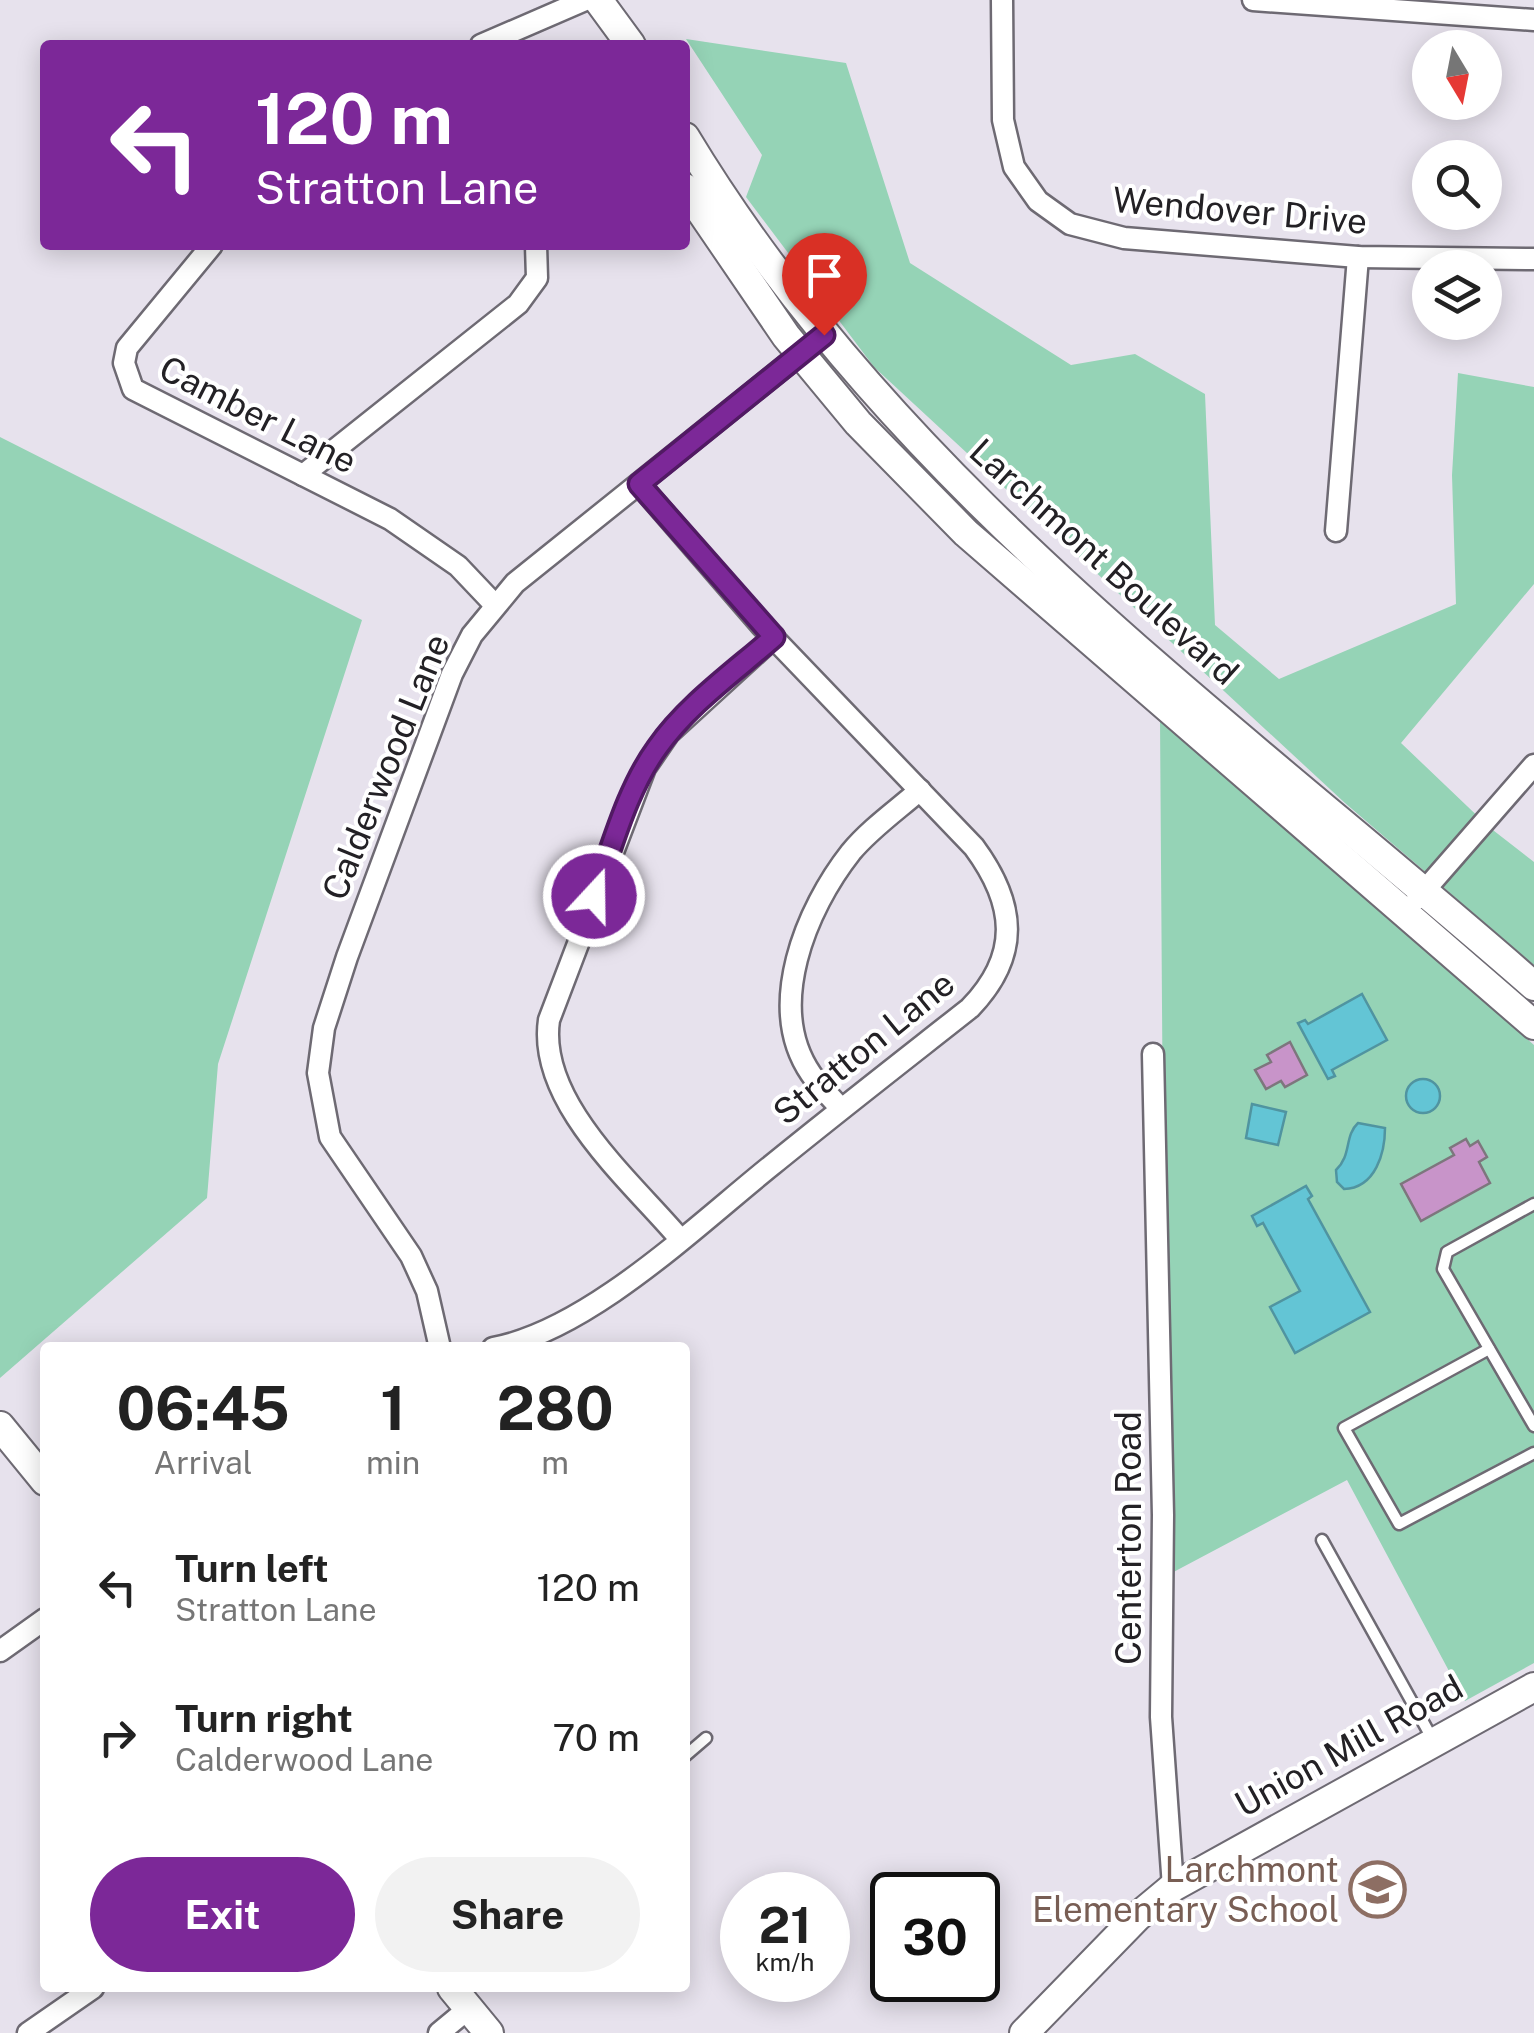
<!DOCTYPE html>
<style>
:root{--surface:#fff;--page:#f2f2f2;--text:#222;--muted:#767676;--accent:#7c2898}
body{margin:0;font-family:"Public Sans",sans-serif;background:var(--page);color:var(--text);height:100vh;display:flex;flex-direction:column;font-size:38px;white-space:nowrap}
*{box-sizing:border-box;margin:0}
p{font-size:32px;color:var(--muted)}
.icon{flex:none;width:55px;height:55px;fill:none;stroke:currentColor;stroke-width:2;stroke-linecap:round;stroke-linejoin:round}
.map{position:relative;flex:1;overflow:hidden}
.side{position:absolute;left:40px;top:1342px;width:650px;height:650px;display:flex;flex-direction:column;background:var(--surface);border-radius:10px;box-shadow:0 5px 25px #0003}
.side>*{flex:none}
.banner{position:absolute;left:40px;top:40px;width:650px;height:210px;border-radius:10px;box-shadow:0 5px 25px #0003;background:#7c2898;color:#fff;overflow:hidden}
.needle{width:65px;rotate:170deg}
.fabs{position:absolute;left:1412px;top:30px;display:grid;gap:20px}
.fabs a{display:grid;place-items:center;width:90px;height:90px;border-radius:50%;background:var(--surface);box-shadow:0 5px 25px #0003;font-size:50px}
.speed{position:absolute;left:720px;top:1872px;display:flex;gap:20px;font-size:50px;font-weight:700;text-align:center}
.speed>*{display:grid;place-content:center;width:130px;height:130px;border-radius:50%;background:var(--surface);box-shadow:0 5px 25px #0003;line-height:1}
.speed small{font-size:25px;font-weight:400}
.speed .limit{border:5px solid #111;border-radius:15px;background:#fff;color:#111}
.pin{position:absolute;display:grid;place-items:center;width:85px;height:85px;color:#fff;margin:-102px -42px;border-radius:50% 50% 50% 0;rotate:-45deg;box-shadow:0 0 10px #0007}
.pin .icon{rotate:45deg}
.me{position:absolute;width:110px;margin:-55px;rotate:21deg;stroke-linejoin:round;filter:drop-shadow(0 0 8px #0008)}
.turn{display:flex;align-items:center;gap:35px;height:210px;padding:0 50px;font-size:45px}
.turn .icon{width:130px;height:130px;stroke-width:2.5}
.turn b{display:block;font-size:70px;line-height:85px}
.eta{display:flex;justify-content:space-evenly;align-items:center;height:170px;text-align:center}
.eta b{font-size:60px;font-weight:700;line-height:70px}
.button{display:flex;gap:20px;margin-top:auto;padding:20px 50px}
.button a{flex:1;height:115px;border-radius:60px;background:var(--accent);color:#fff;font-size:40px;font-weight:700;line-height:115px;text-align:center}
.button a+a{background:var(--page);color:var(--text)}
ul{padding:0;list-style:none}
li{display:flex;align-items:center;gap:30px;height:150px;padding:0 50px}
li div{flex:1}
li b{display:block;font-size:38px}
li em{font-style:normal}
.map>svg:first-child{display:block}
.green{fill:#95d3b6}
.water{fill:#63c5d5;stroke:#5094a0;stroke-width:2.5}
.building{fill:#c894c9;stroke:#7d767d;stroke-width:2.5}
.lines{fill:none;stroke-linecap:round;stroke-linejoin:round}
.lane-casing{stroke:#6e6a73;stroke-width:15}
.street-casing{stroke:#6e6a73;stroke-width:25}
.secondary-casing{stroke:#6e6a73;stroke-width:32}
.lane{stroke:#fff;stroke-width:10}
.street{stroke:#fff;stroke-width:20}
.secondary{stroke:#fff;stroke-width:28}
.route-casing{stroke:#511a63;stroke-width:25}
.route{stroke:#7c2898;stroke-width:18}
.labels{text-anchor:middle;stroke-width:8;stroke-linejoin:round;paint-order:stroke}
.street-label{font-size:35px;fill:#232125;stroke:#fff}
.education-label{font-size:35px;fill:#785e54;stroke:#fff;text-anchor:end}
</style>
<div class="map">
<svg width="1534" height="2033" viewBox="0 0 1534 2033">
<rect width="100%" height="100%" fill="#e7e2ed"/>
<!-- green -->
<g class="green">
<path d="M686 39 846 63 910 263 1071 365 1135 354 1205 394 1215 625 1279 679 1456 604 1452 475 1458 373 1534 387V584L1401 743 1489 827 1534 862V965L1345 803 874 367 746 197 762 155Z"/>
<path d="M0 437 362 620 218 1064 207 1198 0 1378Z"/>
<path d="M1160 719 1534 1045V1663L1465 1701 1347 1480 1166 1576Z"/>
</g>
<!-- water -->
<g class="water">
<path d="M1362 994 1387 1040 1332 1070 1335 1076 1328 1079 1298 1023 1305 1020 1308 1024Z"/>
<circle cx="1423" cy="1096" r="17"/>
<path d="M1252 1104 1286 1112 1278 1145 1246 1138Z"/>
<path d="M1358 1123 1385 1128C1385 1152 1376 1188 1344 1189L1337 1182 1336 1170C1352 1155 1344 1136 1358 1123Z"/>
<path d="M1306 1186 1312 1196 1308 1199 1370 1312 1295 1353 1270 1307 1300 1291 1263 1223 1257 1226 1252 1216Z"/>
</g>
<!-- building -->
<g class="building">
<path d="M1290 1042 1307 1075 1285 1087 1281 1081 1266 1089 1255 1070 1271 1062 1267 1055Z"/>
<path d="M1466 1139 1470 1146 1478 1141 1487 1157 1479 1162 1490 1183 1421 1221 1401 1184 1454 1155 1450 1148Z"/>
</g>
<g class="lines">
<defs>
<g id="lane">
<path d="M1534 1204 1447 1252 1443 1269 1534 1426"/>
<path d="M1489 1349 1344 1428 1399 1524 1534 1453"/>
<path d="M1322 1540 1433 1740"/>
<path d="M685 1756 706 1738"/>
</g>
<g id="street">
<path d="M1002 0 1003 120 1014 167 1038 201 1070 224 1124 238 1358 257 1534 259"/>
<path d="M1253 0 1534 20"/>
<path d="M481 45 585 0"/>
<path d="M212 245 127 348 124 363 133 389 390 519 458 566 495 605"/>
<path d="M303 475 518 304 537 278 536 245"/>
<path d="M1336 531 1358 257"/>
<path d="M1417 899 1534 765"/>
<path d="M1153 1054 1163 1515 1161 1717 1173 1887"/>
<path d="M841 1109C831 1097 819 1086 811 1074 765 1007 806 909 851 852 870 829 897 810 920 790"/>
<path d="M680 1239C631 1181 537 1102 549 1020L645 768 669 733 774 637"/>
<path d="M440 1348 427 1291 411 1256 330 1137 318 1073 324 1028 347 957 452 674 472 635 515 583 824 335"/>
<path d="M493 1348C588 1331 697 1225 772 1165 837 1112 904 1060 970 1008 1021 955 1016 904 974 847L761 625 639 484"/>
<path d="M0 1651 45 1619"/>
<path d="M28 2033 93 1988"/>
<path d="M439 2033 468 2009"/>
</g>
<g id="secondary">
<path d="M598 0 631 45"/>
<path d="M685 137C895 486 1233 722 1534 986"/>
<path d="M685 188 786 336 858 423 966 533 1534 1025"/>
<path d="M0 1426 45 1481"/>
<path d="M452 1988 489 2033"/>
<path d="M1024 2033 1137 1917 1173 1887 1534 1687"/>
</g>
</defs>
<!-- lane casing -->
<use href="#lane" class="lane-casing"/>
<!-- street casing -->
<use href="#street" class="street-casing"/>
<!-- secondary casing -->
<use href="#secondary" class="secondary-casing"/>
<!-- lane -->
<use href="#lane" class="lane"/>
<!-- street -->
<use href="#street" class="street"/>
<!-- secondary -->
<use href="#secondary" class="secondary"/>
</g>
<g class="lines">
<defs>
<path id="route" d="M594 896C612 848 626 791 657 748 687 705 734 672 774 637L639 484 824 335"/>
</defs>
<!-- route casing -->
<use href="#route" class="route-casing"/>
<!-- route -->
<use href="#route" class="route"/>
</g>
<!-- icons -->
<defs>
<symbol id="school-ring" viewBox="-11 -11 22 22"><circle r="9.5" fill="#fff" stroke="#8d6e63" stroke-width="1.5"/><path d="M0-5L7-2L0 1L-7-2ZM-4 1L0 2.5L4 1V4Q0 6-4 4Z" fill="#8d6e63"/></symbol>
</defs>
<g fill-rule="evenodd">
<use href="#school-ring" x="1346" y="1858" width="63" height="63"/>
</g>
<g class="labels">
<!-- street labels -->
<g class="street-label">
<text transform="translate(1240 211) rotate(5)" y="12">Wendover Drive</text>
<text transform="translate(258 415) rotate(27)" y="12">Camber Lane</text>
<text transform="translate(1104 562) rotate(42)" y="12">Larchmont Boulevard</text>
<text transform="translate(386 767) rotate(-68)" y="12">Calderwood Lane</text>
<text transform="translate(864 1048) rotate(-39)" y="12">Stratton Lane</text>
<text transform="translate(1129 1538) rotate(-90)" y="12">Centerton Road</text>
<text transform="translate(1349 1746) rotate(-29)" y="12">Union Mill Road</text>
</g>
<!-- education labels -->
<g class="education-label">
<text x="1339" y="1882">Larchmont<tspan x="1339" dy="40">Elementary School</tspan></text>
</g>
</g>
</svg>
<div class="fabs">
<a><svg class="needle" viewBox="-14 -14 28 28"><path d="M0-13l5 13h-10z" fill="#e53935"/><path d="M0 13l5-13h-10z" fill="#767676"/></svg></a>
<a><svg class="icon" aria-label="search" viewBox="0 0 24 24"><circle cx="10" cy="10" r="6"/><path d="M15 15l6 6"/></svg></a>
<a><svg class="icon" aria-label="layers" viewBox="0 0 24 24"><path d="M12 4l9 5-9 5-9-5zM3 14l9 5 9-5"/></svg></a>
</div>
<div class="speed"><div>21<small>km/h</small></div><div class="limit">30</div></div>
<div class="pin" style="left:824px;top:335px;background:#d93025"><svg class="icon" aria-label="arrive" viewBox="0 0 24 24"><path d="M6 21V4h12l-3 4 3 4H6"/></svg></div>
<svg class="me" style="left:594px;top:896px" viewBox="-20 -20 40 40"><circle r="17" fill="#7c2898" stroke="#fff" stroke-width="3"/><path d="M0-11L8 9 0 5-8 9z" fill="#fff"/></svg>
<div class="banner">
<div class="turn"><svg class="icon" aria-label="left" viewBox="0 0 24 24"><path d="M17 20v-9H6M10 6l-5 5 5 5"/></svg><div><b>120 m</b>Stratton Lane</div></div>
</div>
<section class="side">
<div class="eta">
<div><b>06:45</b><p>Arrival</p></div>
<div><b>1</b><p>min</p></div>
<div><b>280</b><p>m</p></div>
</div>
<ul>
<li><svg class="icon" aria-label="left" viewBox="0 0 24 24"><path d="M17 20v-9H6M10 6l-5 5 5 5"/></svg><div><b>Turn left</b><p>Stratton Lane</p></div><em>120 m</em></li>
<li><svg class="icon" aria-label="right" viewBox="0 0 24 24"><path d="M7 20v-9h11M14 6l5 5-5 5"/></svg><div><b>Turn right</b><p>Calderwood Lane</p></div><em>70 m</em></li>
</ul>
<div class="button"><a>Exit</a><a>Share</a></div>
</section>
</div>
